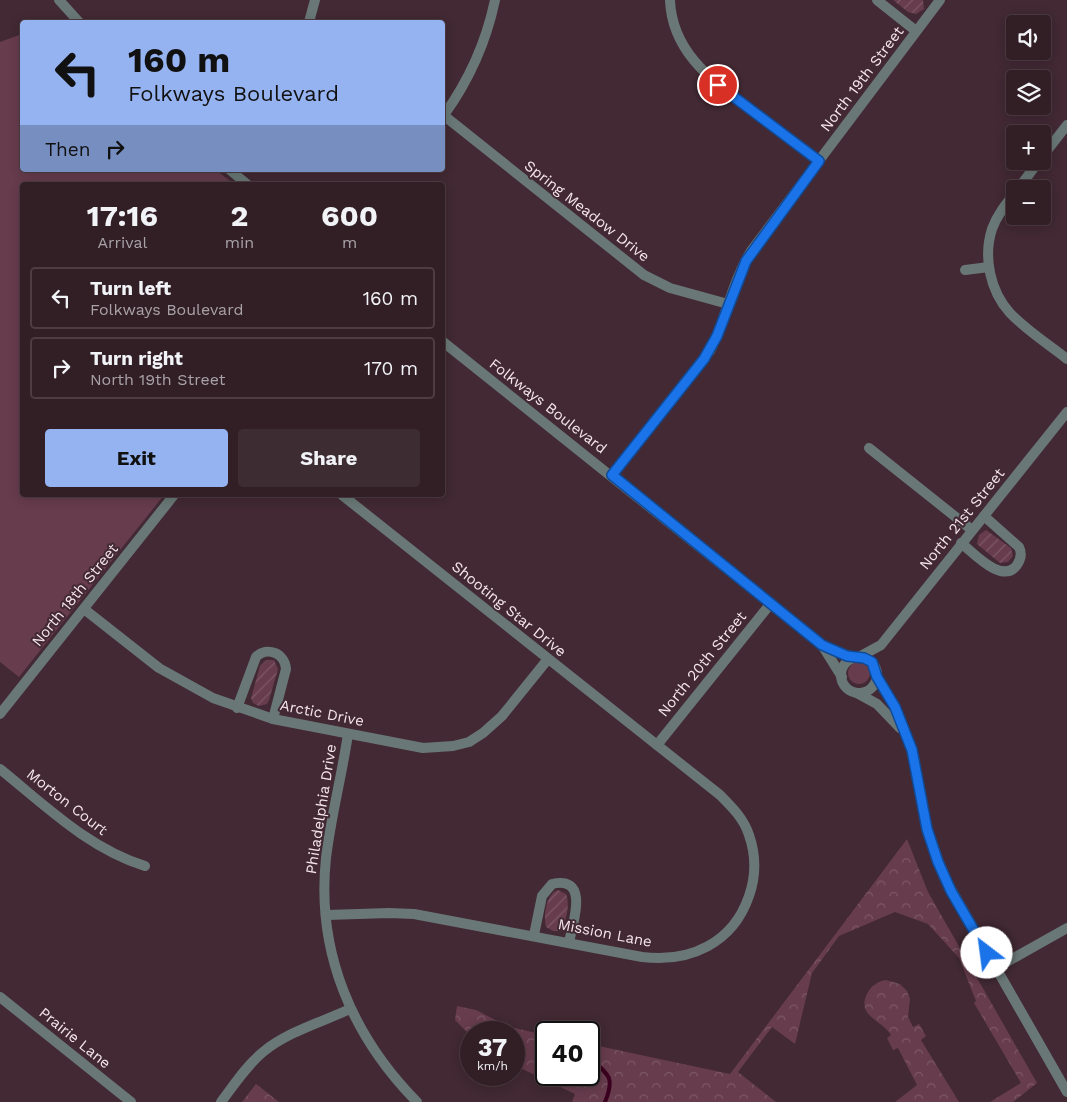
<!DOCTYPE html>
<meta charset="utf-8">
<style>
:root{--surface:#321f26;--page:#3d2c32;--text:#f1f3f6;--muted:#a8a2a7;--line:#4d3d43;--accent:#95b2f1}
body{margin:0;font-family:"Work Sans",sans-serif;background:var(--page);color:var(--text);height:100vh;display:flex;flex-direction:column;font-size:19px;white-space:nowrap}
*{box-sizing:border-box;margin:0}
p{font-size:16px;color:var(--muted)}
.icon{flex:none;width:28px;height:28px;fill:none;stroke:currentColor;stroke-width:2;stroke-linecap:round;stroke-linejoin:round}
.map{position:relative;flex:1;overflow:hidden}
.sheet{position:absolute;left:20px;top:182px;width:425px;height:315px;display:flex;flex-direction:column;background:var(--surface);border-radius:5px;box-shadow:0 2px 12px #0003,0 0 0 1px var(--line)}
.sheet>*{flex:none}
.top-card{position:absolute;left:20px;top:20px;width:425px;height:152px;border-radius:5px;box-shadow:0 2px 12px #0003,0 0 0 1px var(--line);background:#95b2f1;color:#111;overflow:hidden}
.buttons{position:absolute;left:1006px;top:15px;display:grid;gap:10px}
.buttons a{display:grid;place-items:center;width:45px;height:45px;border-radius:5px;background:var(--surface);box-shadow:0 2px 12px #0003,0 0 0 1px var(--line);font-size:25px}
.speed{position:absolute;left:460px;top:1021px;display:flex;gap:10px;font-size:25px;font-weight:700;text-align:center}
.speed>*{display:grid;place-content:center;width:65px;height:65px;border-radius:50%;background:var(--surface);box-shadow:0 2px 12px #0003,0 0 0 1px var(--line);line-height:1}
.speed small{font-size:12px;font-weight:400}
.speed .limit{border:2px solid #111;border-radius:8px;background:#fff;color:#111}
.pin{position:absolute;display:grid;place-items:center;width:42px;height:42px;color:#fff;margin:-21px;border:2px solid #fff;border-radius:50%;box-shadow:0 1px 5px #0007}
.me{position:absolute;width:55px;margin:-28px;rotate:330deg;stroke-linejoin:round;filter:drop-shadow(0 0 4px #0008)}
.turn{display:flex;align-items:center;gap:18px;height:105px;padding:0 25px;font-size:22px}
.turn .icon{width:65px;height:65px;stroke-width:2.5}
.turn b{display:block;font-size:35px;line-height:42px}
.then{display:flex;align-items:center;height:48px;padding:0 25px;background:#0003;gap:10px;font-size:19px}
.eta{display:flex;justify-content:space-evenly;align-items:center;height:85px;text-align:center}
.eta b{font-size:30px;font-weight:700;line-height:35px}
.cta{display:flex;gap:10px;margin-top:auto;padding:10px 25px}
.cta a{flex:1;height:58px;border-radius:5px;background:var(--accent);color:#111;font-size:20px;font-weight:700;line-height:58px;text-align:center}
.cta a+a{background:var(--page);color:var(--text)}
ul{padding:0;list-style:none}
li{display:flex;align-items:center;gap:15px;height:62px;margin:0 10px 8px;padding:0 15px;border:2px solid var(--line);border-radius:5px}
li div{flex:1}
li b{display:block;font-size:19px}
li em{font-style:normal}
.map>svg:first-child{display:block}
.grass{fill:#673c4d}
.park{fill:url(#park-crowns)}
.garden{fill:url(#garden-furrows)}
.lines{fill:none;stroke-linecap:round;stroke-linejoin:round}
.stream{stroke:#3b001f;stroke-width:4}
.minor{stroke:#697876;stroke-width:10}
.tertiary{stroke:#697876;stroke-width:10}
.route-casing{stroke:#114b97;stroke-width:12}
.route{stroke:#1a73e8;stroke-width:9}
.labels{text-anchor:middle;stroke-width:4;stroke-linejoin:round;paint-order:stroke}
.street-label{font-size:15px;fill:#f6e5eb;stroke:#422933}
</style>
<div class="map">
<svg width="1067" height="1102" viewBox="0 0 1067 1102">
<defs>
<pattern id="park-crowns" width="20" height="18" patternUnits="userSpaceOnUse" patternTransform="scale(1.25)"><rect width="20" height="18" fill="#673c4d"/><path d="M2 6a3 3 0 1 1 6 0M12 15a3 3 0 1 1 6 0" fill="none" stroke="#7d5867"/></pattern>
<pattern id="garden-furrows" width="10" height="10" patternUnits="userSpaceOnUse" patternTransform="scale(1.25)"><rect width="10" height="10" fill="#673c4d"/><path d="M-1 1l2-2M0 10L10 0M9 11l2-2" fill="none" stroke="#7d5867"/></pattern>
</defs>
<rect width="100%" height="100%" fill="#422933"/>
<!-- grass -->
<g class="grass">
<path d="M22 34V170H216L235 185H22V495H164L19 677 0 662V42Z"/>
<circle cx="859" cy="673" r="11"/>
</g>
<!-- park -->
<g class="park">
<path d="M907 839 928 892 1037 1083 1013 1102H990L1021 1083 974 1003 976 1001 959 958 928 924 895 912 839 936 812 973 795 1044 772 1027 738 1072 776 1102H572L575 1094 514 1065V1032H471V1036L455 1020 457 1006 476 1010 509 1027 546 1035V1075H589V1044L730 1074Z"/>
<path d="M886 980 900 984 907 991 910 999 908 1017 913 1027 919 1024 926 1036 921 1040 959 1102H895L917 1085 898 1048 893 1050 887 1038 891 1035C883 1021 856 1016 867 994 871 986 878 981 886 980Z"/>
<path d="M256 1084 279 1102H242Z"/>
</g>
<!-- garden -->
<g class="garden">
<path d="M893 0H923L924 9 916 14 908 12Z"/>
<path d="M986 530 1011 548 1013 556 1008 562 1000 563 977 544 979 535Z"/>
<path d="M266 660H274L278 669 269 700 267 704 259 706 253 703 251 698 260 666Z"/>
<path d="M558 890 566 894C570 903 567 923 559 931H553L546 927C543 916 546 894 558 890Z"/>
</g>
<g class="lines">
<!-- stream -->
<path class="stream" d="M590 1050 591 1060C609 1074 615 1078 605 1102"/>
<!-- minor -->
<g class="minor">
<path d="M59 0 79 22"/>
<path d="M670 0C672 53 713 81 751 110 774 127 796 144 819 161"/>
<path d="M877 0 916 31"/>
<path d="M309 22 315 0"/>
<path d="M442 114 644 275 670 288 728 304"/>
<path d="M444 115C470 79 486 43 495 0"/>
<path d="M1042 157 1067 125"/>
<path d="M230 170 248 185"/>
<path d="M1018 189 1039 161"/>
<path d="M1015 193C1006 204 997 215 992 229 983 257 990 291 1010 313 1026 330 1048 344 1067 359"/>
<path d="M965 270 989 267"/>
<path d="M442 341 822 645 842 677"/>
<path d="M869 448 972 530"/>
<path d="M612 475 710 351C726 318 732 282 751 251L940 0"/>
<path d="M961 543C974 553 1002 585 1017 565 1021 559 1022 553 1019 547L984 516"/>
<path d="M84 609 159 668 213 698 273 719 423 748 453 746 469 742 483 733 502 716 548 659"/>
<path d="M825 646 854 658"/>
<path d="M859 657 881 645 1067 412"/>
<circle cx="859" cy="675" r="18"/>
<path d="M237 708 256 657C267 646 285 653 286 669L273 719"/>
<path d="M0 714 174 495"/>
<path d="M348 734C342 775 331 816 326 858 316 952 352 1036 417 1102"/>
<path d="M657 745 771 603"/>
<path d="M0 769C46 806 88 848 145 866"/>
<path d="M327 915 389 913 414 914 642 957C690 963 733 943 749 896 756 876 756 855 749 835 744 819 732 807 720 795L342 495"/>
<path d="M534 935 542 896 552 884C590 875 573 923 569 942"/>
<path d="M996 968 1067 928"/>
<path d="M0 997 131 1102"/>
</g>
<!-- tertiary -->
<g class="tertiary">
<path d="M877 677 895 707 912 750 927 829 944 877 1067 1092"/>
<path d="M857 693 877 704 900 728"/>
<path d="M221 1102C234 1085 246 1066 263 1052 287 1032 322 1022 350 1009"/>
</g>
</g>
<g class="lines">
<defs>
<path id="route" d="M718 85 819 161 746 261 717 336 704 359 612 475 822 645 847 656 864 658 872 662 877 677 895 707 912 750 927 829 938 862 951 891 987 953"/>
</defs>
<!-- route casing -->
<use href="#route" class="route-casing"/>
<!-- route -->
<use href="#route" class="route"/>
</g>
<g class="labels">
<!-- street labels -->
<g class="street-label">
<text transform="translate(862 79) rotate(-53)" y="5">North 19th Street</text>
<text transform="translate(587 211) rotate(38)" y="5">Spring Meadow Drive</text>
<text transform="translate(548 406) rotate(38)" y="5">Folkways Boulevard</text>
<text transform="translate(962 519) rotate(-51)" y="5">North 21st Street</text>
<text transform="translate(75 595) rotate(-51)" y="5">North 18th Street</text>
<text transform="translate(509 609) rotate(39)" y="5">Shooting Star Drive</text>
<text transform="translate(702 664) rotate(-51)" y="5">North 20th Street</text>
<text transform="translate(322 713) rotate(11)" y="5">Arctic Drive</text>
<text transform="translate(67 802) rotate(38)" y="5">Morton Court</text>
<text transform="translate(321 809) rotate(-81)" y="5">Philadelphia Drive</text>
<text transform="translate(605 933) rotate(11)" y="5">Mission Lane</text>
<text transform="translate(75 1038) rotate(39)" y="5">Prairie Lane</text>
</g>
</g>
</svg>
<div class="buttons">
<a><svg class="icon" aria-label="sound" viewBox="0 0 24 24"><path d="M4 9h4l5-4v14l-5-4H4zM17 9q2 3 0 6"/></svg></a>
<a><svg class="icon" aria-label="layers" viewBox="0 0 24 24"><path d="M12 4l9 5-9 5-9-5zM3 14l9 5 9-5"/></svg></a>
<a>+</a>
<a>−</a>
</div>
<div class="speed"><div>37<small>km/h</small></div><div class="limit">40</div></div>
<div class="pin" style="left:718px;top:85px;background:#d93025"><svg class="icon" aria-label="arrive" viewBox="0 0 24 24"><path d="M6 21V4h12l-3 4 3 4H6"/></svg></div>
<svg class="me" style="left:987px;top:953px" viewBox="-20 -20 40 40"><circle r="19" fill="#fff"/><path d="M0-13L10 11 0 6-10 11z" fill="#1a73e8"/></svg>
<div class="top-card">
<div class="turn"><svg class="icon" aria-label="left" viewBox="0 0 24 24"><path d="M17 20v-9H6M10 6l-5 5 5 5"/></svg><div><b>160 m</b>Folkways Boulevard</div></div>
<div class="then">Then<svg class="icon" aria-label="right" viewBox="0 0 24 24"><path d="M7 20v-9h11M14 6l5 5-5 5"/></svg></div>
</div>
<section class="sheet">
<div class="eta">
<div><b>17:16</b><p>Arrival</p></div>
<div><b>2</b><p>min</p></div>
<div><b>600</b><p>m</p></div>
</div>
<ul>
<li><svg class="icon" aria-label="left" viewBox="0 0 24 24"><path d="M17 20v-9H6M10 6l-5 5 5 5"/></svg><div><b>Turn left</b><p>Folkways Boulevard</p></div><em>160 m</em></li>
<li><svg class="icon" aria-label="right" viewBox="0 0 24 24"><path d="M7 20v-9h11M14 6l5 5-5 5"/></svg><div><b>Turn right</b><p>North 19th Street</p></div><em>170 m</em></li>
</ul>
<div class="cta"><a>Exit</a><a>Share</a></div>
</section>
</div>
